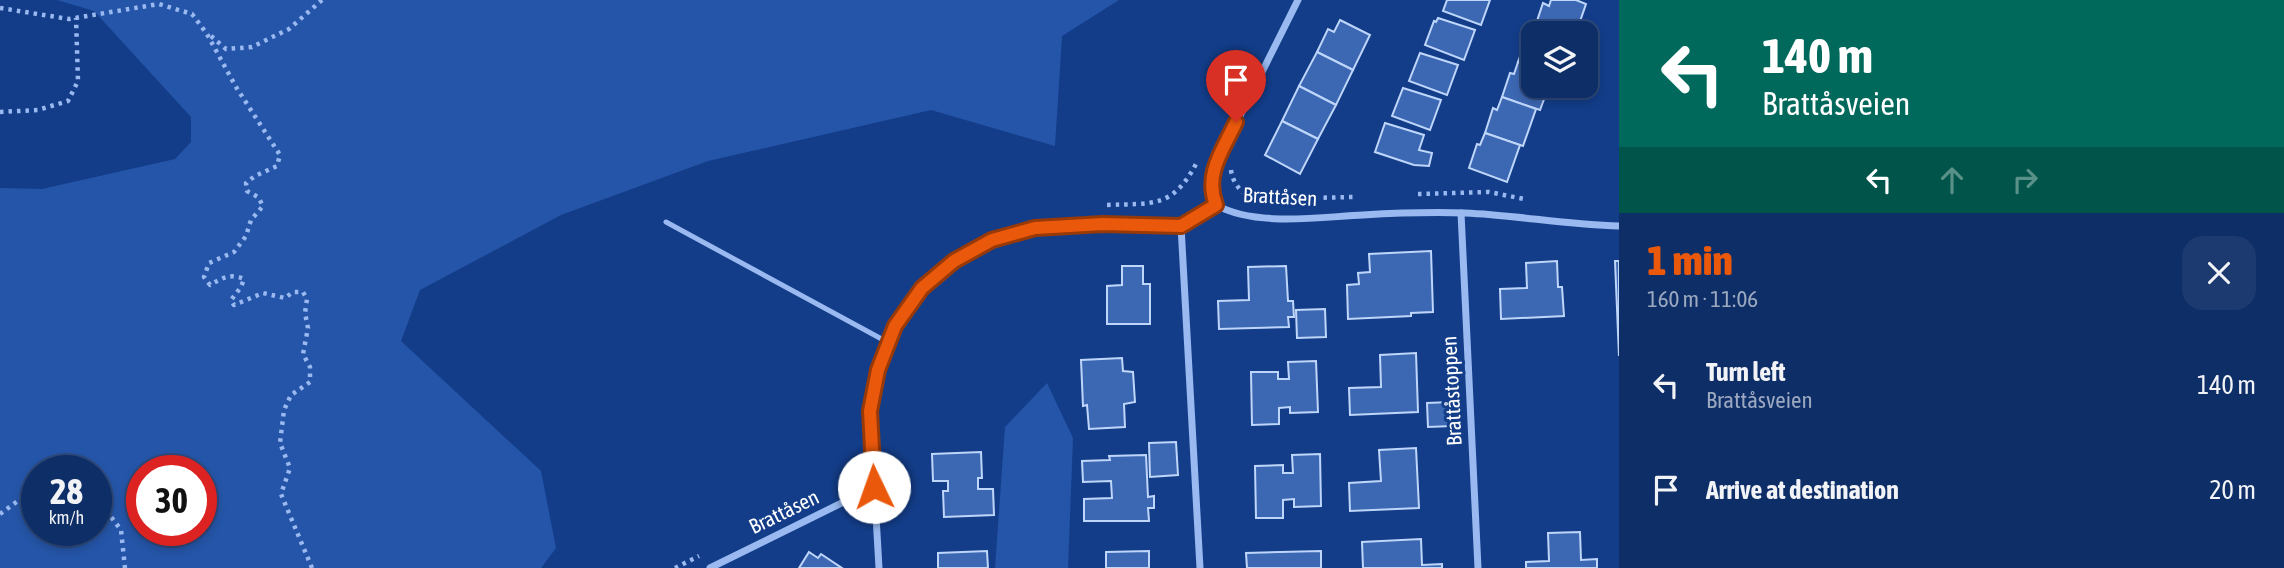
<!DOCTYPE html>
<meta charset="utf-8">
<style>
:root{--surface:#0e2e67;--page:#1c3a70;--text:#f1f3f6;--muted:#9ba8c0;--line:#2e4a7b;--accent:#ea580c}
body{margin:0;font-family:"Asap Condensed",sans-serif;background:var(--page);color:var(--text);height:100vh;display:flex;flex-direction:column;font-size:26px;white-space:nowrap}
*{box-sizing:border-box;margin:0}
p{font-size:23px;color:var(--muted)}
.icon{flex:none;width:38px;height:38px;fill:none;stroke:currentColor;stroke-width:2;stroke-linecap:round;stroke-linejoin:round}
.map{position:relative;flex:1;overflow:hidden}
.side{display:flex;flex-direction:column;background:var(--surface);width:665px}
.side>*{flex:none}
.guide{background:#00695c;color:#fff;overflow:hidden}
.fabs{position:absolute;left:1521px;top:21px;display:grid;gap:14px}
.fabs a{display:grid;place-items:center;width:77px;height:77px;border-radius:14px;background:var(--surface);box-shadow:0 4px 10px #0003,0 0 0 2px var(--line);font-size:35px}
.speed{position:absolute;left:21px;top:455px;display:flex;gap:14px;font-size:35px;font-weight:700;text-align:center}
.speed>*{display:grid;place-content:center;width:91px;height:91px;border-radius:50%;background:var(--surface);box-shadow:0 4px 10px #0003,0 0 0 2px var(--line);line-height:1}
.speed small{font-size:18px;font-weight:400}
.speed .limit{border:10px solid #d22;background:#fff;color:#111}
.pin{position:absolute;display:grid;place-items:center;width:60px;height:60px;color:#fff;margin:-72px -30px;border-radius:50% 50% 50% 0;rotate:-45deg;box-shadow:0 0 7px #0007}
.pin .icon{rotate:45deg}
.me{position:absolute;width:77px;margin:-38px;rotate:357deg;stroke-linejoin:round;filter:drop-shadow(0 0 5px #0008)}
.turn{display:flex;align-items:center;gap:24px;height:147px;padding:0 28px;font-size:32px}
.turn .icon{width:91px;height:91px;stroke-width:2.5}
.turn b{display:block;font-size:49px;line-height:60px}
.lanes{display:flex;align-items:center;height:66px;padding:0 28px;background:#0003;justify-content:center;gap:35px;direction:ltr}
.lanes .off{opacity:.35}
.round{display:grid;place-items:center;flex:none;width:74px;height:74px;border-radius:21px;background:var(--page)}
.headline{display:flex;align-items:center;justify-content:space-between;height:119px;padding:0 28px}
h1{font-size:42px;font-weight:800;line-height:52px;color:var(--accent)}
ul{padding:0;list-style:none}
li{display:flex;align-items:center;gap:21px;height:105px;padding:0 28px}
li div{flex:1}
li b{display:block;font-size:26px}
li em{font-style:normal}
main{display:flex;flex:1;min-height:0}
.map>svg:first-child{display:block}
.green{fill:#2555a8;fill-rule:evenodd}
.building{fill:#3c67b2;stroke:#bfd6fb;stroke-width:2}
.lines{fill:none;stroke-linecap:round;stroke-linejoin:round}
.path{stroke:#99b9f0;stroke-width:4.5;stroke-dasharray:3.5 5;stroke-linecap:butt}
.service{stroke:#99b9f0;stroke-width:5}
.minor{stroke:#99b9f0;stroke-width:7}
.route-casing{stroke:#983908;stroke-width:18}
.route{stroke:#ea580c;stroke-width:12}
.labels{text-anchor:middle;stroke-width:6;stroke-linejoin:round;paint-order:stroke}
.street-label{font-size:21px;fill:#fff;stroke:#133d89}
</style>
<main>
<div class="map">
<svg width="1619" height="568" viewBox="0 0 1619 568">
<rect width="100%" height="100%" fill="#133d89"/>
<!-- green -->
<g class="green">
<path d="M57 0H1119L1062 36 1055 146 931 110 708 161 561 215 420 290 401 341 541 471 556 548 541 568H0V188L42 189 175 159 191 142V117L94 11ZM37 471H96V530H37ZM142 471H201V530H142Z"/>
<path d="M1047 383 1073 438 1068 568H995L1005 427Z"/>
</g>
<!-- building -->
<g class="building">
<path d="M1447 0H1490L1481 25 1443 11Z"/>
<path d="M1551 0H1576L1586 4 1576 33H1551L1535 27 1543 3 1549 6Z"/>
<path d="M1438 18 1475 30 1464 60 1425 45 1434 21 1436 22Z"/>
<path d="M1340 20 1370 35 1353 70 1317 52 1328 29 1334 32Z"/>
<path d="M1535 27 1551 33H1533V68L1518 62 1527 38 1531 40Z"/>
<path d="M1317 52 1353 70 1336 105 1299 86Z"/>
<path d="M1420 53 1458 65 1447 95 1409 81Z"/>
<path d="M1518 62 1533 68V86H1549L1540 110 1502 97 1510 73 1514 74Z"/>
<path d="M1299 86 1336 105 1318 139 1282 121Z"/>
<path d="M1403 88 1441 100 1430 130 1392 116Z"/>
<path d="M1502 97 1536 109 1523 146 1485 133 1493 108 1497 110Z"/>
<path d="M1282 121 1318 139 1300 174 1265 155Z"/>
<path d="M1385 123 1424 135 1419 150 1432 153 1429 166 1414 165 1375 152Z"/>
<path d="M1485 133 1520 145 1507 182 1469 168 1477 144 1480 145Z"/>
<path d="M1431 251 1433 312 1411 313V316L1348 319 1347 285 1359 284 1358 273 1370 272 1369 254Z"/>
<path d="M1557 261 1558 287H1562L1564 316 1501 319 1500 289 1527 288 1526 263Z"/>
<path d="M1615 261H1619V356Z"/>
<path d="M1122 266H1143V284H1150V324H1107V286L1122 285Z"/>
<path d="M1286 266 1288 301H1293L1294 317H1288L1289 327 1219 329 1218 301 1249 300 1248 267Z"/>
<path d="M1325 309 1326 337 1297 338 1296 310Z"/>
<path d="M1416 353 1418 412 1350 415 1349 388 1381 387 1380 355Z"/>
<path d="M1122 358 1123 371 1133 372 1135 402 1124 404 1125 427 1089 429 1087 405 1083 406 1081 360Z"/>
<path d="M1316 361 1318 412 1290 413V407L1279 408V424L1252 425 1251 372H1278V379H1289L1288 362Z"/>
<path d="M1451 402 1452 426 1428 427 1427 403Z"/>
<path d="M1176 442 1178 475 1150 477 1149 443Z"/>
<path d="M1416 448 1419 508 1350 511 1349 483 1381 481 1379 450Z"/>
<path d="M981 452 982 478H978V489H993L994 515 944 517 943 491H948V481H933L932 454Z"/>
<path d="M1320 454 1321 506 1294 507V499L1283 500V518H1256L1255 466 1283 465V473H1293L1292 455Z"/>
<path d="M1146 455 1148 497 1154 496V508H1148L1149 521H1084V499L1112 498 1111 481 1083 482 1082 461 1110 460 1109 456Z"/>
<path d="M1580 532 1581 560 1597 559V568H1526V562L1549 561 1548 533Z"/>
<path d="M1421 539 1422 565 1442 564V568H1363L1362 542Z"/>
<path d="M987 551 988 568H938V553Z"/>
<path d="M1149 551V568H1106V552Z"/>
<path d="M1321 551V568H1247L1246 553Z"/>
<path d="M809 552 818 558 821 554 842 568H799Z"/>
</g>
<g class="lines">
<!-- path -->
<g class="path">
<path d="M0 8 69 19 159 4 192 14 207 34 236 87 280 155 277 166 255 176 246 183 247 191 258 197 263 206 251 220 246 236 234 252 209 263 204 277 210 285C222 278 230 273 244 279L241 287 231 300 234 305 263 293 285 298 293 292H303L307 299 305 313 308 328 303 354 310 367V382L291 395 284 410 280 443 290 468 281 494 312 568"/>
<path d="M211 36 226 49 252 47 289 29 322 0"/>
<path d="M0 112 38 110 68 101 78 81 76 18"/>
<path d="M1231 170C1233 184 1241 192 1252 199"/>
<path d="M1418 194 1489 192 1524 199"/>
<path d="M1264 199 1353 197"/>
<path d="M1107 205C1152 203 1172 209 1196 164"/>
<path d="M840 483 850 477 854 455"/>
<path d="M96 497 121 530 125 568"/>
<path d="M0 514 37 487"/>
<path d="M675 568 699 556"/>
</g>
<!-- service -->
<path class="service" d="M666 222 889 343"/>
<!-- minor -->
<g class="minor">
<path d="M1216 205C1256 227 1319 217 1363 215 1397 213 1431 212 1465 213 1516 215 1567 225 1619 226"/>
<path d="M1216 205 1211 185 1213 170 1298 0"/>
<path d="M1461 213 1478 568"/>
<path d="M1181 226 1200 568"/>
<path d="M710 568 874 487"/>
<path d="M879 568 870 411 878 370 895 326 922 287 954 261 992 240 1035 228 1103 224 1181 226 1216 205"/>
</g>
</g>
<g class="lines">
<defs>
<path id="route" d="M874 487 870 411 878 370 895 326 922 288 954 261 992 240 1035 228 1103 224 1181 226 1216 205C1204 174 1223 150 1236 122"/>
</defs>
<!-- route casing -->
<use href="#route" class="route-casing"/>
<!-- route -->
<use href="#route" class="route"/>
</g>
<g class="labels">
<!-- street labels -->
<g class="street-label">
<text transform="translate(1280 197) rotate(3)" y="7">Brattåsen</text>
<text transform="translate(1452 391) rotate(-93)" y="7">Brattåstoppen</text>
<text transform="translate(784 512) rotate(-26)" y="7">Brattåsen</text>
</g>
</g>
</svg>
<div class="fabs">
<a><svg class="icon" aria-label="layers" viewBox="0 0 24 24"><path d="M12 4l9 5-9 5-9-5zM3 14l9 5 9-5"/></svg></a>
</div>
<div class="speed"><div>28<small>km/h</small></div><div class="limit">30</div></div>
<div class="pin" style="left:1236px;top:122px;background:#d93025"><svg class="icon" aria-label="arrive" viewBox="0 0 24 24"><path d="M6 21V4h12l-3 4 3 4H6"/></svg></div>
<svg class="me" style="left:874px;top:487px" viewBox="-20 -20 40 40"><circle r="19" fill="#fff"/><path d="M0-13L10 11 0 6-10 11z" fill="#ea580c"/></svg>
</div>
<section class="side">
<div class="guide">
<div class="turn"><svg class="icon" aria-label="left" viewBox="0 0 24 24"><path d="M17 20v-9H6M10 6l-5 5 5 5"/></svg><div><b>140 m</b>Brattåsveien</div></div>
<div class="lanes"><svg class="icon" aria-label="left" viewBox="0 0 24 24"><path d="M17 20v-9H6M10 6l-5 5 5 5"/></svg><svg class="icon off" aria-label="ahead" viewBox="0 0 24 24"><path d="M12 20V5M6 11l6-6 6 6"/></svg><svg class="icon off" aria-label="right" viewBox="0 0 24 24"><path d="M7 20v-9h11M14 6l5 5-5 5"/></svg></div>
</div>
<div class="headline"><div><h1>1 min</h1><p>160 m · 11:06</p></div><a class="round"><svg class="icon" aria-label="close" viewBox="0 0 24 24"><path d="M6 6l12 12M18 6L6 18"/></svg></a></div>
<ul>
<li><svg class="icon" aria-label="left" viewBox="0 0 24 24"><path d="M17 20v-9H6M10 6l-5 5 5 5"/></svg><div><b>Turn left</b><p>Brattåsveien</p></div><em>140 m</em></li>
<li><svg class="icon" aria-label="arrive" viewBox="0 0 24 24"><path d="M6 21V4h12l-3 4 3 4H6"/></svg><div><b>Arrive at destination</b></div><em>20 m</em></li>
</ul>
</section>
</main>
